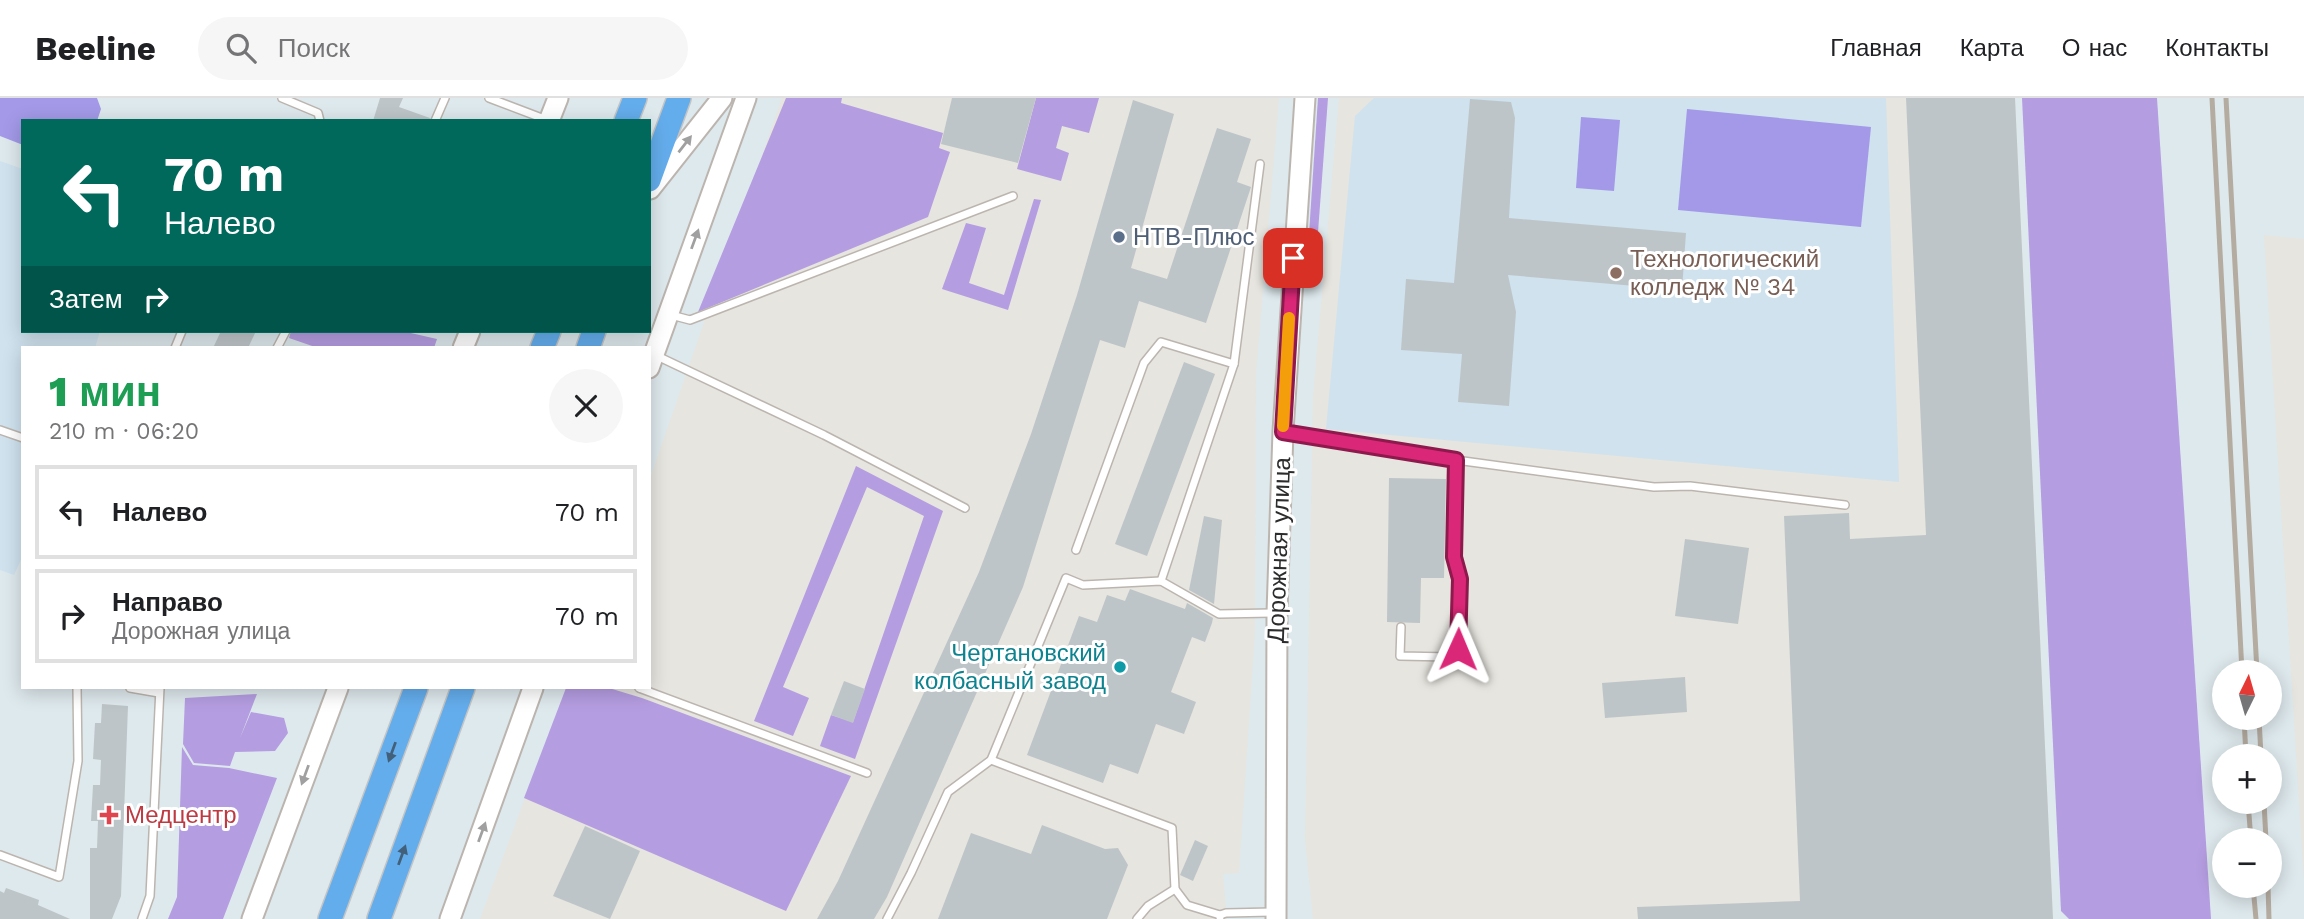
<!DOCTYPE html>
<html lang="ru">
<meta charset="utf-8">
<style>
:root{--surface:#fff;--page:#f6f6f6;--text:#202124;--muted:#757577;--line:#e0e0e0}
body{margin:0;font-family:"Work Sans",sans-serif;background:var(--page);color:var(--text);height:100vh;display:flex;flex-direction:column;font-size:26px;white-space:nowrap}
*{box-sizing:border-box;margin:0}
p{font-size:23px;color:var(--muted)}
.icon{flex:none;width:38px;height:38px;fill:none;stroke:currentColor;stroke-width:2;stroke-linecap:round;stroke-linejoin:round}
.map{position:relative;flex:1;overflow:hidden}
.details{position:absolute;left:21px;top:248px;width:630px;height:343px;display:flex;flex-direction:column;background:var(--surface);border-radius:0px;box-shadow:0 4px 18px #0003}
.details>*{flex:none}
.top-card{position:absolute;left:21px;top:21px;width:630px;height:214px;border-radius:0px;box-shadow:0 4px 18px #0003;background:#00695c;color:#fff;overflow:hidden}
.needle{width:46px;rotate:5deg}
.fabs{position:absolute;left:2212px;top:562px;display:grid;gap:14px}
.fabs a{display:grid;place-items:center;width:70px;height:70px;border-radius:50%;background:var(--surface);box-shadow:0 4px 18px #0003;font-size:35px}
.pin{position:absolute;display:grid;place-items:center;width:60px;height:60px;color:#fff;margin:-30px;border-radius:14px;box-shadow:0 4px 10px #0006}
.me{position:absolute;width:77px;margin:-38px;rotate:1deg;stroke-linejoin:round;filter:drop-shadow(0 0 5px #0008)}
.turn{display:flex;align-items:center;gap:24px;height:147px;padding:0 28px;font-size:32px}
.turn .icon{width:91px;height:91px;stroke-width:2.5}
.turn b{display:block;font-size:49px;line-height:60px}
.then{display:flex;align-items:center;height:66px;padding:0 28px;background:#0003;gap:14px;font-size:26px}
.round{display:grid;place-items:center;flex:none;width:74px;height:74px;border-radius:37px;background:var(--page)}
.summary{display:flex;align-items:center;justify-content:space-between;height:119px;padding:0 28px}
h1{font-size:42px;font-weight:800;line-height:52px;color:#1e9e55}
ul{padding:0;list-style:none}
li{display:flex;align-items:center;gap:21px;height:94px;margin:0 14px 10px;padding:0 14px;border:4px solid var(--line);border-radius:0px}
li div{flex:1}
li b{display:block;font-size:26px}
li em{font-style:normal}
header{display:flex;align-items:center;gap:42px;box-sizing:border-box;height:98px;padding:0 35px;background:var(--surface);border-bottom:2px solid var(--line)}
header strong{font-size:33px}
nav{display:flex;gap:38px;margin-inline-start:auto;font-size:24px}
.search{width:490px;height:63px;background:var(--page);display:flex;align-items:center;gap:18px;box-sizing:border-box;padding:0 24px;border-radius:38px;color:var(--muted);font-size:26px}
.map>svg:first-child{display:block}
.industrial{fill:#e6e5df}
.education{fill:#cfe2ee}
.green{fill:#b59de1}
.pitch{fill:#a399e8}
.building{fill:#bec5c8}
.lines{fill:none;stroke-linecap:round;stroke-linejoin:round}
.service-casing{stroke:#bcb5af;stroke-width:10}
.secondary-casing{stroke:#bcb5af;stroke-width:23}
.primary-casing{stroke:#c4c4c4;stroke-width:26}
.service{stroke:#fff;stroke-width:7}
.secondary{stroke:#fff;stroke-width:19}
.primary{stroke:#64adec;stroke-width:23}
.rail{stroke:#b5aca1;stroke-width:5}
.oneway{fill:#a0a0a0}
.oneway2{fill:#426079}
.route-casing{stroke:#8e194d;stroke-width:18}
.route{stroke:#db2777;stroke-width:12}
.slow{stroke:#f59e0b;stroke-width:12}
.service-dot{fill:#5c6f8a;stroke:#fff;stroke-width:2.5}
.education-dot{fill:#8d6e63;stroke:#fff;stroke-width:2.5}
.culture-dot{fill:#0f9aa8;stroke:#fff;stroke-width:2.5}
.health-dot{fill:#e0444e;stroke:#fff;stroke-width:2.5}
.labels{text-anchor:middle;stroke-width:6;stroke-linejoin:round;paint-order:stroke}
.service-label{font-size:24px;fill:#4e5e75;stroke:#fff;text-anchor:start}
.education-label{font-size:24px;fill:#785e54;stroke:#fff;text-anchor:start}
.street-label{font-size:24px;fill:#2c2c2c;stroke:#fff}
.culture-label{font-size:24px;fill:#0d838f;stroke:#fff;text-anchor:end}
.health-label{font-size:24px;fill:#be3a42;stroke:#fff;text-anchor:start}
</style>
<header>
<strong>Beeline</strong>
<div class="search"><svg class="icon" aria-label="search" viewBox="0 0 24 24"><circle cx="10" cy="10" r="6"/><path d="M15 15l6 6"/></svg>Поиск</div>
<nav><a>Главная</a><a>Карта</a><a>О нас</a><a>Контакты</a></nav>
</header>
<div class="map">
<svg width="2304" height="821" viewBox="0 0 2304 821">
<rect width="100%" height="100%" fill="#dee9ed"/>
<!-- industrial -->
<g class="industrial">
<path d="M782 0H1279L1256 276 1255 533 1239 775 1223 776 1227 821H480L566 590H649V383Z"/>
<path d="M1339 0H2015L2053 821H1313L1305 742 1313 298Z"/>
<path d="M2264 137 2304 141V785Z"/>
</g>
<!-- education -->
<g class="education">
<path d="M1374 0H1886L1899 384 1326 331 1355 18Z"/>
<path d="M0 63 23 71V233H100L95 250H23V457L14 477 0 472Z"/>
</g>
<!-- green -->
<g class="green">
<path d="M786 0H842L841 5 943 35 939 50 950 54 928 119 698 214Z"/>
<path d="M1036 0H1099L1089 35 1062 28 1056 50 1069 55 1061 83 1017 71Z"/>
<path d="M1318 0H1328L1318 134 1309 136Z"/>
<path d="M2022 0H2157L2211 821H2069L2061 813Z"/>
<path d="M1034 101 1041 102 1008 212 942 191 966 125 986 130 969 185 1004 197Z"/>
<path d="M291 233H402L437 241 434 250H318L289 240Z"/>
<path d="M856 368 943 413 855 661 820 648 831 617 853 624 924 418 867 389 783 589 809 600 793 638 754 623Z"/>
<path d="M566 590H609L642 600 851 678 786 813 524 700Z"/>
<path d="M257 596 240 640 251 614 284 620 288 635 275 653 235 654 230 668 194 665 183 646 185 600Z"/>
<path d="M182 649 193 667 229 670 277 680 223 821H168L177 799Z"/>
</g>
<!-- pitch -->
<g class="pitch">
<path d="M0 0H97L101 11 97 23H23V47L0 38Z"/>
<path d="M1687 11 1871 29 1861 129 1678 112Z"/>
<path d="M1581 19 1620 22 1614 93 1576 90Z"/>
</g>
<!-- building -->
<g class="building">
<path d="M380 0H403L399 9 430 20 429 23H373Z"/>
<path d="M952 0H1036L1018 65 941 46Z"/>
<path d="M1906 0H2015L2053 821H1638L1637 809 1800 803 1784 418 1849 415 1850 441 1926 437Z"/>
<path d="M1470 1 1511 4 1515 20 1509 120 1686 135 1682 192 1508 177 1516 214 1509 308 1458 304 1462 256 1401 252 1406 181 1454 185Z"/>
<path d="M1133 2 1174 16 1131 170 1167 181 1217 30 1251 41 1237 84 1251 89 1206 225 1139 203 1125 250 1100 242 1023 489 887 799 874 821H817L838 783 979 474 1031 336 1077 197Z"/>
<path d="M221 233H256L248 250H213Z"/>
<path d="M1184 264 1215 276 1147 458 1115 446Z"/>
<path d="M1389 380 1446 381 1444 480H1421L1420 525 1387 524Z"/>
<path d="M1204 418 1222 422 1214 506 1189 492Z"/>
<path d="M1685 441 1749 450 1738 526 1675 518Z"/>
<path d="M1130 491 1185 511 1187 505 1213 520 1212 525 1205 544 1192 539 1171 594 1196 604 1184 636 1156 626 1138 676 1110 666 1103 685 1027 657 1079 518 1097 524 1107 497 1125 503Z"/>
<path d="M1685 579 1687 614 1605 620 1602 585Z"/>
<path d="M844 583 865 591 853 625 831 617Z"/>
<path d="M102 606 128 608 121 798 112 821H90V750H97L98 723H91L93 687H100L101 662 93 661 95 625H101Z"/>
<path d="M1042 727 1105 751 1118 750 1128 767 1107 821H938L971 735 1031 756Z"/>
<path d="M585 728 640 753 610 821 553 798Z"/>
<path d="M1195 742 1208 748 1193 783 1180 777Z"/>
<path d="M6 790 39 802 38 807 70 821H0V793L4 795Z"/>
</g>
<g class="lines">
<defs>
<g id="service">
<path d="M282 0 318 15 320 23"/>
<path d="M489 0 547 22"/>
<path d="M435 23 445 0"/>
<path d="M671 217 690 222 1013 98"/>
<path d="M175 250 182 233"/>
<path d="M277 250 286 233"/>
<path d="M655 257 824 337 965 410"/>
<path d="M0 332 23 340"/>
<path d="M1283 334 1456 362 1654 389 1690 388 1845 407"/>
<path d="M1076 452 1144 265 1161 244 1234 266"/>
<path d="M1161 483 1234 266 1260 66"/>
<path d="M1401 529 1400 558 1449 559 1458 551 1460 481 1454 459 1456 362"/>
<path d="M130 590 159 595"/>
<path d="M639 590 867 675"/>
<path d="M991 662 1172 730 1175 791 1187 807 1220 817"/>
<path d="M0 757 59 779 78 663 77 590"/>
<path d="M1220 819V817L1226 815 1275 814"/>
<path d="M142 821 150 798 160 590"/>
<path d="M887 821 911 775 948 694 991 662 1066 480 1083 487 1161 483 1219 516 1276 515"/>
<path d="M1137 821 1148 808 1175 791"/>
</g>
<g id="secondary">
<path d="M549 23 558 0"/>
<path d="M650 91 722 0"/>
<path d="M463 250 470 233"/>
<path d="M649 270 746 0"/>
<path d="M252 821 338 590"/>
<path d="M450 821 533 590"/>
<path d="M1276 821 1277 515 1283 333 1305 0"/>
</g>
<g id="primary">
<path d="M626 23 635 0"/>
<path d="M649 82 679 0"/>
<path d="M542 250 549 233"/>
<path d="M588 250 594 233"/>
<path d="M330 821 416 590"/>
<path d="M379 821 463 590"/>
</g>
</defs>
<!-- service casing -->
<use href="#service" class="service-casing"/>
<!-- secondary casing -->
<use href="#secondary" class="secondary-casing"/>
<!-- primary casing -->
<use href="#primary" class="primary-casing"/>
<!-- service -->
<use href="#service" class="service"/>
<!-- secondary -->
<use href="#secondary" class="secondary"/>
<!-- primary -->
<use href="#primary" class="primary"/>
<!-- rail -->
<g class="rail">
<path d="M2212 0 2242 574"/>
<path d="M2226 0 2257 574"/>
<path d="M2244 620 2246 658"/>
<path d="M2259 620 2261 658"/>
<path d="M2248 704 2251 742"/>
<path d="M2264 704 2266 742"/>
<path d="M2253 788 2256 821"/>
<path d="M2268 788 2269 821"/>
</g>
</g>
<!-- one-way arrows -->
<defs><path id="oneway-solid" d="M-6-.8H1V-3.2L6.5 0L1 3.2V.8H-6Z" transform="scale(1.75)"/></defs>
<g class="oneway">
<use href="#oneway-solid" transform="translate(685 46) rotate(-52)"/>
<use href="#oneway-solid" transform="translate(695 141) rotate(-70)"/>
<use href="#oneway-solid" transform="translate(305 677) rotate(110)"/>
<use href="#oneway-solid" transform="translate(482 734) rotate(-70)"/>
</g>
<g class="oneway2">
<use href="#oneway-solid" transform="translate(392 654) rotate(110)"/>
<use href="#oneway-solid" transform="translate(402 757) rotate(-70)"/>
</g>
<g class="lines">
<defs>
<path id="route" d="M1293 160 1283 334 1456 362 1454 459 1460 481 1458 551"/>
</defs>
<!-- route casing -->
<use href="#route" class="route-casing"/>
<!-- route -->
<use href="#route" class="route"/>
<!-- slow -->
<path class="slow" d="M1283 328 1289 220"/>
</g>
<!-- markers -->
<circle class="service-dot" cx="1119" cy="139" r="7"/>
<circle class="education-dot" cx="1616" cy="175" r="7"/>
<circle class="culture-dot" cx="1120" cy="569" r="7"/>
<path class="health-dot" d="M105.5 706.5h7v7h7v7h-7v7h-7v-7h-7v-7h7z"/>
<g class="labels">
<!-- service labels -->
<g class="service-label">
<text x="1133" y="147">НТВ-Плюс</text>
</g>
<!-- education labels -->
<g class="education-label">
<text x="1630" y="169">Технологический<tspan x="1630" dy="28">колледж № 34</tspan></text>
</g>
<!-- street labels -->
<g class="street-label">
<text transform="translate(1279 452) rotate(-88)" y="8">Дорожная улица</text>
</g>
<!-- culture labels -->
<g class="culture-label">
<text x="1106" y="563">Чертановский<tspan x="1106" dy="28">колбасный завод</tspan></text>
</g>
<!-- health labels -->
<g class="health-label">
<text x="125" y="725">Медцентр</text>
</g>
</g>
</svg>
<div class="fabs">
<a><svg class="needle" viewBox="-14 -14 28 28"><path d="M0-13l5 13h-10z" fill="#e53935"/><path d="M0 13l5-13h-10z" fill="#757577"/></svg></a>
<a>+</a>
<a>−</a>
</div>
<div class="pin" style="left:1293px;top:160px;background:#d93025"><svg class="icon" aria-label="arrive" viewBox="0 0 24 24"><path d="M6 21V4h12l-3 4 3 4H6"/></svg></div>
<svg class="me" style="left:1458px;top:551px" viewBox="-20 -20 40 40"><path d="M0-17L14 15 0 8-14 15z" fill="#db2777" stroke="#fff" stroke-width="4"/></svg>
<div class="top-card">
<div class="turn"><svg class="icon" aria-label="left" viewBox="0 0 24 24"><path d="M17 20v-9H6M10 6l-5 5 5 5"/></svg><div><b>70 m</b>Налево</div></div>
<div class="then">Затем<svg class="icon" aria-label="right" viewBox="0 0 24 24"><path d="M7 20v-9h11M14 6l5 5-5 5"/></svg></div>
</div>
<section class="details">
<div class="summary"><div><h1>1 мин</h1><p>210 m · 06:20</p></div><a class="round"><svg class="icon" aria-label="close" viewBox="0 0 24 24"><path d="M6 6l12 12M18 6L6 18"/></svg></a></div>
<ul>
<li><svg class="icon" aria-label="left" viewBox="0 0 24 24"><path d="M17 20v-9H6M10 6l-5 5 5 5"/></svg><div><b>Налево</b></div><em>70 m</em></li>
<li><svg class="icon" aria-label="right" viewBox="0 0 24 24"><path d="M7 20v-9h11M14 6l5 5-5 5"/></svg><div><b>Направо</b><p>Дорожная улица</p></div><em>70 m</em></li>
</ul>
</section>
</div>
